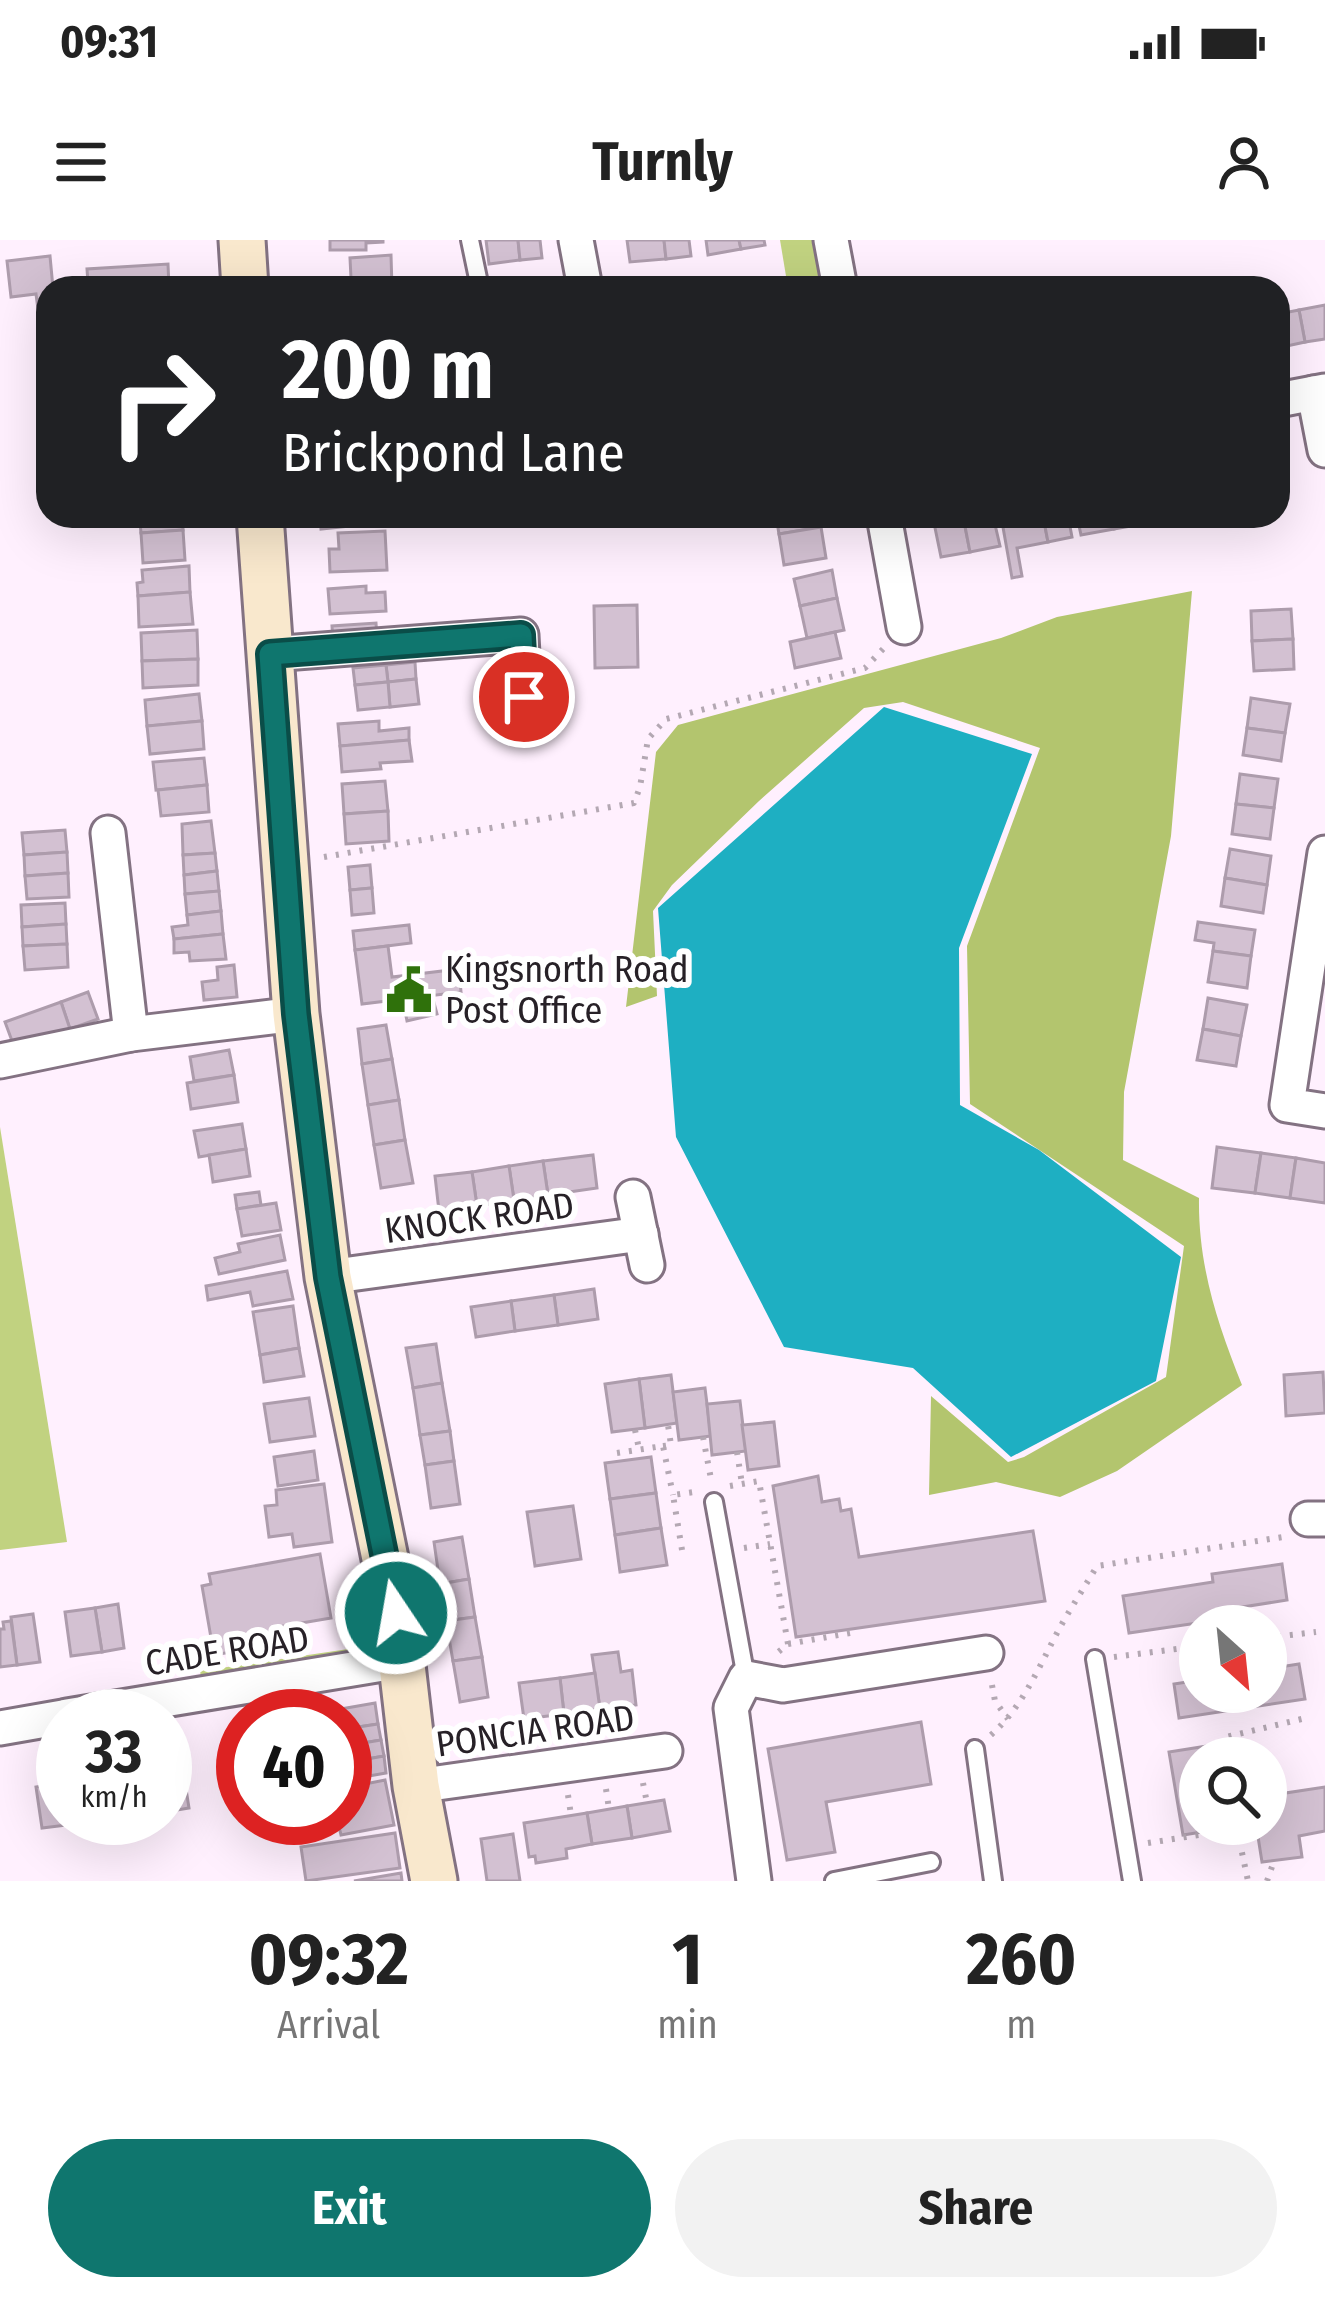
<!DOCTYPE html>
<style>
:root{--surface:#fff;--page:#f2f2f2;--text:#222;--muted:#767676;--accent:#0f766e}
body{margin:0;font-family:"Fira Sans Condensed",sans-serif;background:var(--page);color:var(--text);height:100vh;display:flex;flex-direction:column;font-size:45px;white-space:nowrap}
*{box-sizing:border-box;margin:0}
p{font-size:39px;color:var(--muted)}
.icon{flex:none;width:66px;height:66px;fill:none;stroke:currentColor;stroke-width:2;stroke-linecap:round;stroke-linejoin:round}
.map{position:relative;height:1641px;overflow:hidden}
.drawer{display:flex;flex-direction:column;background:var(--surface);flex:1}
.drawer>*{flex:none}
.guide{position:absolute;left:36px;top:36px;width:1254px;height:252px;border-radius:36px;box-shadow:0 12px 48px #0002;background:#202124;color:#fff;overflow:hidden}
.needle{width:78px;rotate:153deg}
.controls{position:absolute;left:1179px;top:1365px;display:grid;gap:24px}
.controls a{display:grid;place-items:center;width:108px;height:108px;border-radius:50%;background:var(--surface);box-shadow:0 12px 48px #0002;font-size:60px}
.speed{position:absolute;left:36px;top:1449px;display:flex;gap:24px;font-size:60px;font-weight:700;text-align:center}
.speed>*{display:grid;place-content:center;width:156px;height:156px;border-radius:50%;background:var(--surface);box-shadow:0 12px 48px #0002;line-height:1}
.speed small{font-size:30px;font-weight:400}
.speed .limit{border:18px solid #d22;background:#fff;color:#111}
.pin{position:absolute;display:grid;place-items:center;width:102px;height:102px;color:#fff;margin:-51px;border:6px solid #fff;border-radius:50%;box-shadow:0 3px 12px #0007}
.me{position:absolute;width:132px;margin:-66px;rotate:348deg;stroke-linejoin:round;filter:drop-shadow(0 0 9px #0008)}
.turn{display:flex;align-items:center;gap:42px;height:252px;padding:0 48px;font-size:54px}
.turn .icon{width:156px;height:156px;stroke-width:2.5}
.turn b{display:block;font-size:84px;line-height:102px}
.eta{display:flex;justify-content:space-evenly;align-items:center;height:204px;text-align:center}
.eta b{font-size:72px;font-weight:700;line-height:84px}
.button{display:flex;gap:24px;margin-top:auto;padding:24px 48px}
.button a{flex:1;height:138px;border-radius:72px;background:var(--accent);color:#fff;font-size:48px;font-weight:700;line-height:138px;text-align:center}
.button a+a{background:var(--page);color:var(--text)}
.status{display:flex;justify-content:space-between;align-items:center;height:84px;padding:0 60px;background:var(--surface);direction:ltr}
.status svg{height:33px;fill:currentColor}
header{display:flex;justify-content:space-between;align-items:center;height:156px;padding:0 48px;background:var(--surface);font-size:54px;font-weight:700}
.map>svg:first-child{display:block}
.green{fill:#c1d280}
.forest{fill:#b3c56e}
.water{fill:#1eafc2}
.building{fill:#d3c1d2;stroke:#ad9cac;stroke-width:3}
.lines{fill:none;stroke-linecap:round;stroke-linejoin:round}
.lane-casing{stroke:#837282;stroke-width:22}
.street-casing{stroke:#837282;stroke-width:39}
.secondary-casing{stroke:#837282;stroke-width:51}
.path{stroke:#b4a8b3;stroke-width:6;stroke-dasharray:3 9;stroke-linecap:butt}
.lane{stroke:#fff;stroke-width:16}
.street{stroke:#fff;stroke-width:33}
.secondary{stroke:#f9e8cd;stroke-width:45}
.route-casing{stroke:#0a4d48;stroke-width:30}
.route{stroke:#0f766e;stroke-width:21}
.labels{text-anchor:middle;stroke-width:12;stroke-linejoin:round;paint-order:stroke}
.poi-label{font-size:36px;fill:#272127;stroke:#fff;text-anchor:start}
.street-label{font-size:36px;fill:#272127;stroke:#fff}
</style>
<div class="status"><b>09:31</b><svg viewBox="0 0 49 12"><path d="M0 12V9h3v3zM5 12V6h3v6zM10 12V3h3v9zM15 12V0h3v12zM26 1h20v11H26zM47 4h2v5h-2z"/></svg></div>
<header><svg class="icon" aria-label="menu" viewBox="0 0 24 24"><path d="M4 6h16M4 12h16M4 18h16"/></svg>Turnly<svg class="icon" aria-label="person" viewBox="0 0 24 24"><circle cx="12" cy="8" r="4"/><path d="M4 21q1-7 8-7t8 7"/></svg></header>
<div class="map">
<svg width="1325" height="1641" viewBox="0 0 1325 1641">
<rect width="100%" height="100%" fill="#fff0fe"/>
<!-- green -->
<g class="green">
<path d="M780 0H814L823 48H788Z"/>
<path d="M0 887 67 1302 0 1310Z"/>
<path d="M355 1408V1415L201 1438 200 1431Z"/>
</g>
<!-- forest -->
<path class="forest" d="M1192 351 1171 596 1124 852 1123 920 1199 958C1198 1025 1217 1083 1242 1145L1117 1231 1060 1257 996 1242 929 1255 931 1156 1008 1222 1024 1217 1166 1137 1184 1006 970 864 967 706 1040 508 903 462 864 468 759 561 672 645 653 671 657 756 626 767 656 512 678 485 1001 398 1057 377Z"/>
<!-- water -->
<path class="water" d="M884 467 1032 514 959 708 960 865 1039 910 1181 1017 1156 1141 1011 1217 913 1128 784 1107 676 897 658 668Z"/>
<!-- building -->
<g class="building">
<path d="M330 0H383V2L366 3V10H330Z"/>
<path d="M486 0H518L520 20 489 24Z"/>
<path d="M518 0H540L542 18 520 20Z"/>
<path d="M627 0H664L666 19 630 22Z"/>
<path d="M664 0H689L691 16 666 19Z"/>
<path d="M706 0H739L741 9 708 15Z"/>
<path d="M739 0H764L765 5 741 9Z"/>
<path d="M391 15 392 48H327V39L351 38 350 18Z"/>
<path d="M50 16 53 48H48V76L39 77 36 54 11 57 7 21Z"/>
<path d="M168 24 169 48H126L125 41 88 43 87 29Z"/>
<path d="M1325 65V99L1305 102 1299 70Z"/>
<path d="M1299 70 1305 102 1278 108V74Z"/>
<path d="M1278 213 1286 248 1278 250Z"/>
<path d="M128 276H182L183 290 141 293 140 282 129 283Z"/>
<path d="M320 276H378L379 283 321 289Z"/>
<path d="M776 276H819L821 287 779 294Z"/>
<path d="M945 276H963L970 312 941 317 933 278Z"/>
<path d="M963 276H993L1000 306 970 312Z"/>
<path d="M1001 276H1043L1048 302 1017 308 1022 336 1012 338Z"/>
<path d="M1043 276H1068L1072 297 1048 302Z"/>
<path d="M1077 276H1112L1114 289 1081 295Z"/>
<path d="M1112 276H1140L1142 284 1114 289Z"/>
<path d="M821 287 826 318 784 325 779 294Z"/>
<path d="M183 290 185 320 143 323 141 293Z"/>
<path d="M385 291 387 330 330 332 329 309H339L338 293Z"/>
<path d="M189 326 190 352 138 356 137 343 143 342 142 330Z"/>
<path d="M832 330 837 358 800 366 794 339Z"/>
<path d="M366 346V353L385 352 386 371 330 374 328 349Z"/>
<path d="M190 352 193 384 139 387 138 356Z"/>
<path d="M837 358 844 390 807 398 800 366Z"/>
<path d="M637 365 638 427 595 428 594 366Z"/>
<path d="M1291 369 1293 399 1252 401 1251 371Z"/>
<path d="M376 383 377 398 333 401 332 386Z"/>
<path d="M197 390 198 419 142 421 141 393Z"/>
<path d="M835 392 841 418 795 428 790 402Z"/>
<path d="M1293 399 1294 429 1254 431 1252 401Z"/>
<path d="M198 419V445L143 448 142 421Z"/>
<path d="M415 422 416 439 388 442 386 425Z"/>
<path d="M386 425 388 442 355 445 353 428Z"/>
<path d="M416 439 419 464 390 467 388 442Z"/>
<path d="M388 442 390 467 358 470 355 445Z"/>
<path d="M199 454 202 481 147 486 145 460Z"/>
<path d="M1251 458 1290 464 1285 493 1247 488Z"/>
<path d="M202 481 204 509 150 514 147 486Z"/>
<path d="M379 481V491L409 488V500L340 506 338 484Z"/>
<path d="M1247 488 1285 493 1281 521 1243 515Z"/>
<path d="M409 500 412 521 380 523 381 529 342 532 340 506Z"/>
<path d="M204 518 207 545 156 550 153 522Z"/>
<path d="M1240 534 1278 539 1274 568 1236 564Z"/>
<path d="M385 541 388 571 344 574 342 544Z"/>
<path d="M207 545 209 572 161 576 158 550Z"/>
<path d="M1236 564 1274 568 1270 599 1232 594Z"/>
<path d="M388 571 389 601 346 604 344 574Z"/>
<path d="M211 581 215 613 183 615 182 584Z"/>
<path d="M65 590 67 612 24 615 22 593Z"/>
<path d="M1230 609 1271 616 1267 645 1225 638Z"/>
<path d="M67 612 68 633 25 636 24 615Z"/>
<path d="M215 613 217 631 184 635 183 615Z"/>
<path d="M370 625 372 648 350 650 348 627Z"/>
<path d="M217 631 219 651 185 654 184 635Z"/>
<path d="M68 633 69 657 27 659 25 636Z"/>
<path d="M1225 638 1267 645 1263 673 1221 666Z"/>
<path d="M372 648 374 673 352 675 350 650Z"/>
<path d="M219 651 221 671 187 675 185 654Z"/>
<path d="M65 663 66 684 22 687 21 665Z"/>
<path d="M221 671 223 694 174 699 172 687 188 685 187 675Z"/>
<path d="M1198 682 1255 690 1251 716 1213 711 1214 703 1195 700Z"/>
<path d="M66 684 67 704 23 706 22 687Z"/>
<path d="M409 685 411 703 355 710 353 691Z"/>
<path d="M223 694 226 719 190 721 189 712 174 713V699Z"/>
<path d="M67 704 68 727 25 730 23 706Z"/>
<path d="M388 706 392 737 459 729 461 752 362 764 355 710Z"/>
<path d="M1213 711 1251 716 1247 748 1208 742Z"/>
<path d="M234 725 237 757 204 760 202 742 218 740 217 727Z"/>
<path d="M88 752 98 779 70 789 61 762Z"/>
<path d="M1208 758 1247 765 1241 796 1203 789Z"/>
<path d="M433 759 437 774 407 781 404 766Z"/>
<path d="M61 762 70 789 15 809 5 782Z"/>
<path d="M386 785 392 819 362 824 358 789Z"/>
<path d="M1203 789 1241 796 1236 826 1197 820Z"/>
<path d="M229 810 234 835 194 841 190 817Z"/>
<path d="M392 819 399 860 368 865 362 824Z"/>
<path d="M234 835 238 862 191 869 187 843Z"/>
<path d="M399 860 405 900 374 905 368 865Z"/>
<path d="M242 884 246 909 199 917 194 891Z"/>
<path d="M405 900 413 943 381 948 374 905Z"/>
<path d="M1217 907 1261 913 1255 953 1212 948Z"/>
<path d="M246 909 250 936 213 942 209 915Z"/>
<path d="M1261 913 1296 918 1290 958 1255 953Z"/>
<path d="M593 915 597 948 548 955 543 921Z"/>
<path d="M1296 918 1325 923V963L1290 958Z"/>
<path d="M543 921 548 955 514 960 509 926Z"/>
<path d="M509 926 514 960 477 966 472 932Z"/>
<path d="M472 932 477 966 439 971 435 936Z"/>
<path d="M259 952 261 965 237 969 235 955Z"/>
<path d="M276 963 281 990 242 996 237 969Z"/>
<path d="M280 995 285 1020 219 1034 215 1018 240 1012 238 1004Z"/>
<path d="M287 1031 293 1059 253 1066 250 1052 208 1060 206 1046Z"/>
<path d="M594 1049 598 1079 558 1085 554 1055Z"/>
<path d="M554 1055 558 1085 515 1091 511 1061Z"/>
<path d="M511 1061 515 1091 476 1097 471 1067Z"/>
<path d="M293 1066 299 1108 260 1115 253 1072Z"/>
<path d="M436 1104 442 1143 413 1148 406 1108Z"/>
<path d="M299 1108 304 1136 264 1142 260 1115Z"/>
<path d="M1323 1132 1325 1173 1286 1176 1284 1135Z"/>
<path d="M671 1135 677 1183 645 1188 639 1139Z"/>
<path d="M639 1139 645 1188 612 1192 605 1144Z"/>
<path d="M442 1143 450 1191 420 1195 413 1148Z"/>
<path d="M705 1148 711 1196 679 1200 673 1152Z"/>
<path d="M309 1158 315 1196 270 1202 264 1164Z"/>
<path d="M740 1161 746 1211 712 1215 707 1164Z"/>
<path d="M774 1182 779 1226 748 1230 742 1185Z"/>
<path d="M450 1191 454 1221 425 1225 420 1195Z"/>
<path d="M314 1211 318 1240 278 1246 274 1217Z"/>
<path d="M651 1217 656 1253 610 1259 605 1223Z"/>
<path d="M454 1221 460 1264 431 1268 425 1225Z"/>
<path d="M818 1236 822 1262 839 1259 841 1271 851 1269 859 1317 1033 1291 1045 1361 796 1397 773 1246Z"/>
<path d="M324 1244 332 1302 294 1307 292 1294 269 1297 265 1266 277 1265 276 1250Z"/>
<path d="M656 1253 661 1288 615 1295 610 1259Z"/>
<path d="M573 1266 581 1319 535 1326 527 1272Z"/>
<path d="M661 1288 667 1325 620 1332 615 1295Z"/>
<path d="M462 1297 469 1339 440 1344 434 1302Z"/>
<path d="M320 1314 331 1378 272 1388 275 1404 214 1415 202 1346 211 1344 209 1334Z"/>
<path d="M1282 1324 1287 1360 1217 1371 1218 1380 1129 1393 1123 1356 1213 1342 1212 1334Z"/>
<path d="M469 1339 475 1377 446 1381 440 1344Z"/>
<path d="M118 1364 124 1408 102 1412 95 1368Z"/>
<path d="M95 1368 102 1412 71 1416 65 1372Z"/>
<path d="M33 1374 40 1422 17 1425 11 1377Z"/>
<path d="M475 1377 482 1417 453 1421 446 1381Z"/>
<path d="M11 1381 17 1425 0 1427V1389H4L3 1382Z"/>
<path d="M618 1412 621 1432 632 1430 636 1465 600 1469 592 1415Z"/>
<path d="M482 1417 488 1457 460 1462 453 1421Z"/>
<path d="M1299 1424 1305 1459 1179 1478 1174 1444 1200 1440V1452H1266V1429Z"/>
<path d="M595 1433 600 1469 564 1474 560 1438Z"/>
<path d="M560 1438 564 1474 524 1479 519 1443Z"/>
<path d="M375 1463 378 1484 345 1489V1476H336L335 1470Z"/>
<path d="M921 1482 931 1544 826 1562 835 1612 787 1620 768 1509Z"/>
<path d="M378 1484 381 1500 345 1506V1489Z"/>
<path d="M381 1500 384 1516 345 1523V1506Z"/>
<path d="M1207 1506 1209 1518H1200V1584H1220L1221 1589 1183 1595 1169 1512Z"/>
<path d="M384 1516 386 1533 346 1540 345 1523Z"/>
<path d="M182 1523 189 1568 165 1572V1525Z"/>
<path d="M385 1540 394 1585 341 1595 337 1578H345V1548Z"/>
<path d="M62 1543 63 1578H67V1585L42 1588 36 1547Z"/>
<path d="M1325 1547V1591L1299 1596 1302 1617 1262 1622 1256 1584H1266V1556Z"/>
<path d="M664 1560 670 1591 632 1598 627 1566Z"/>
<path d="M627 1566 632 1598 592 1604 587 1573Z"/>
<path d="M587 1573 592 1604 566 1609 567 1618 536 1623 535 1616 529 1617 524 1583Z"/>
<path d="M67 1578H96L97 1581 67 1585Z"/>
<path d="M395 1593 400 1628 306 1641 301 1607Z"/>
<path d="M513 1594 520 1641H487L481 1599Z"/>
<path d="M401 1633 402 1641H354Z"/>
</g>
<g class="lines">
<defs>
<g id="lane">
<path d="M470 0 480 48"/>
<path d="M714 1262 746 1438"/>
<path d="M1095 1419 1132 1641"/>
<path d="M975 1509 993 1641"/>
<path d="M834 1641 931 1622"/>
</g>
<g id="street">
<path d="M576 0 585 48"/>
<path d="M831 0 840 48"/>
<path d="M1314 153 1325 210"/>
<path d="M1278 160 1325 151"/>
<path d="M884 276 904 387"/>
<path d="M270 414 521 395 524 457"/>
<path d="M108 593 131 794"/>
<path d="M1325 613 1287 865 1325 871"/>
<path d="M0 821 131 794 296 774"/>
<path d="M633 957 647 1025"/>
<path d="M328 1037 641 994"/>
<path d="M1308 1279H1325"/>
<path d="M67 1476 401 1421"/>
<path d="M0 1488 63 1477"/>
<path d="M416 1546 665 1511"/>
<path d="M754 1641 731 1468 746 1438 783 1445 986 1413"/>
</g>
<g id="secondary">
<path d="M242 0 245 48"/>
<path d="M260 276 296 774 328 1037 396 1373 416 1546 434 1641"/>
</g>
</defs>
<!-- lane casing -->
<use href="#lane" class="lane-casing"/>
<!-- street casing -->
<use href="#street" class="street-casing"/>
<!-- secondary casing -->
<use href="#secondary" class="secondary-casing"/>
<!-- path -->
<g class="path">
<path d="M324 617 634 563 640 547 648 499 666 479 865 428 884 408"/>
<path d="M635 1190 639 1209"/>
<path d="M703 1197 711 1239"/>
<path d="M663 1206 671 1205 668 1185"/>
<path d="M737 1212 742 1244"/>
<path d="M617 1213 663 1206 673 1255"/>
<path d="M730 1246 759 1241 788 1404 777 1413"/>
<path d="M744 1308 770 1304"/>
<path d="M682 1310 673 1255 694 1252"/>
<path d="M1266 1398 1316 1392"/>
<path d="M788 1404 850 1393"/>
<path d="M1114 1417 1200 1406"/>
<path d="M992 1445 995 1461 1008 1479"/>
<path d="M991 1495C1023 1466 1038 1429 1058 1391 1070 1369 1084 1348 1097 1326L1283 1297"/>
<path d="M1230 1518 1226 1497 1310 1477"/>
<path d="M643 1543 647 1563"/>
<path d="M606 1549 609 1569"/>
<path d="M568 1555 571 1575"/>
<path d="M1237 1589 1248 1641"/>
<path d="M1148 1603 1237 1589 1241 1588 1240 1584"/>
<path d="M1267 1641 1274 1621"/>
</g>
<!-- lane -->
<use href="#lane" class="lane"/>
<!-- street -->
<use href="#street" class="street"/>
<!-- secondary -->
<use href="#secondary" class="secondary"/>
</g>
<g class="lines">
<defs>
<path id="route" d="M396 1373 328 1037 296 774 270 414 521 395 524 457"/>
</defs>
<!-- route casing -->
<use href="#route" class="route-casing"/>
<!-- route -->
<use href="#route" class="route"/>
</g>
<!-- icons -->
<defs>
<symbol id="civic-bare" viewBox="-9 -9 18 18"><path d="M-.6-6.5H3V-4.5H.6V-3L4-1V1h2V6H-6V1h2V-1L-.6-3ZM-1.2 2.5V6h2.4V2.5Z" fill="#2f710b" stroke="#fff" stroke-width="2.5" paint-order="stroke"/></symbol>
</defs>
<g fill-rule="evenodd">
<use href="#civic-bare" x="376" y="717" width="66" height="66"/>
</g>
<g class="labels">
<!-- poi labels -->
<g class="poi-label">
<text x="445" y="742">Kingsnorth Road<tspan x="445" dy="41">Post Office</tspan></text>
</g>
<!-- street labels -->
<g class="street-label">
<text transform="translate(479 977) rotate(-8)" y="13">KNOCK ROAD</text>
<text transform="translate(227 1410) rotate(-9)" y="13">CADE ROAD</text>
<text transform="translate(535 1490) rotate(-8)" y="13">PONCIA ROAD</text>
</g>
</g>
</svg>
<div class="controls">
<a><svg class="needle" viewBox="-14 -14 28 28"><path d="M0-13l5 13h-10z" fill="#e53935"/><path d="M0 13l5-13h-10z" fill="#767676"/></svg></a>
<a><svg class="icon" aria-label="search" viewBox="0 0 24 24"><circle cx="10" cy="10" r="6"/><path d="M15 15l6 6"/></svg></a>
</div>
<div class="speed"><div>33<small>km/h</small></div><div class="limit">40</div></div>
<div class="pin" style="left:524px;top:457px;background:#d93025"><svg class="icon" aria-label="arrive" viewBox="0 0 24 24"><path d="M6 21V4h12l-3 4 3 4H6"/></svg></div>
<svg class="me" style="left:396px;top:1373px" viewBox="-20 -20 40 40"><circle r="17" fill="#0f766e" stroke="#fff" stroke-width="3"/><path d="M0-11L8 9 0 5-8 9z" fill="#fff"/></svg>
<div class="guide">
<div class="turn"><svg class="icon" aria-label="right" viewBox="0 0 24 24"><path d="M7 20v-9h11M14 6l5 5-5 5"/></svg><div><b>200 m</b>Brickpond Lane</div></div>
</div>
</div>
<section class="drawer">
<div class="eta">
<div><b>09:32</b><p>Arrival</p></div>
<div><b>1</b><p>min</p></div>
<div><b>260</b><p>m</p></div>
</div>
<div class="button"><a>Exit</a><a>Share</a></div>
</section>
